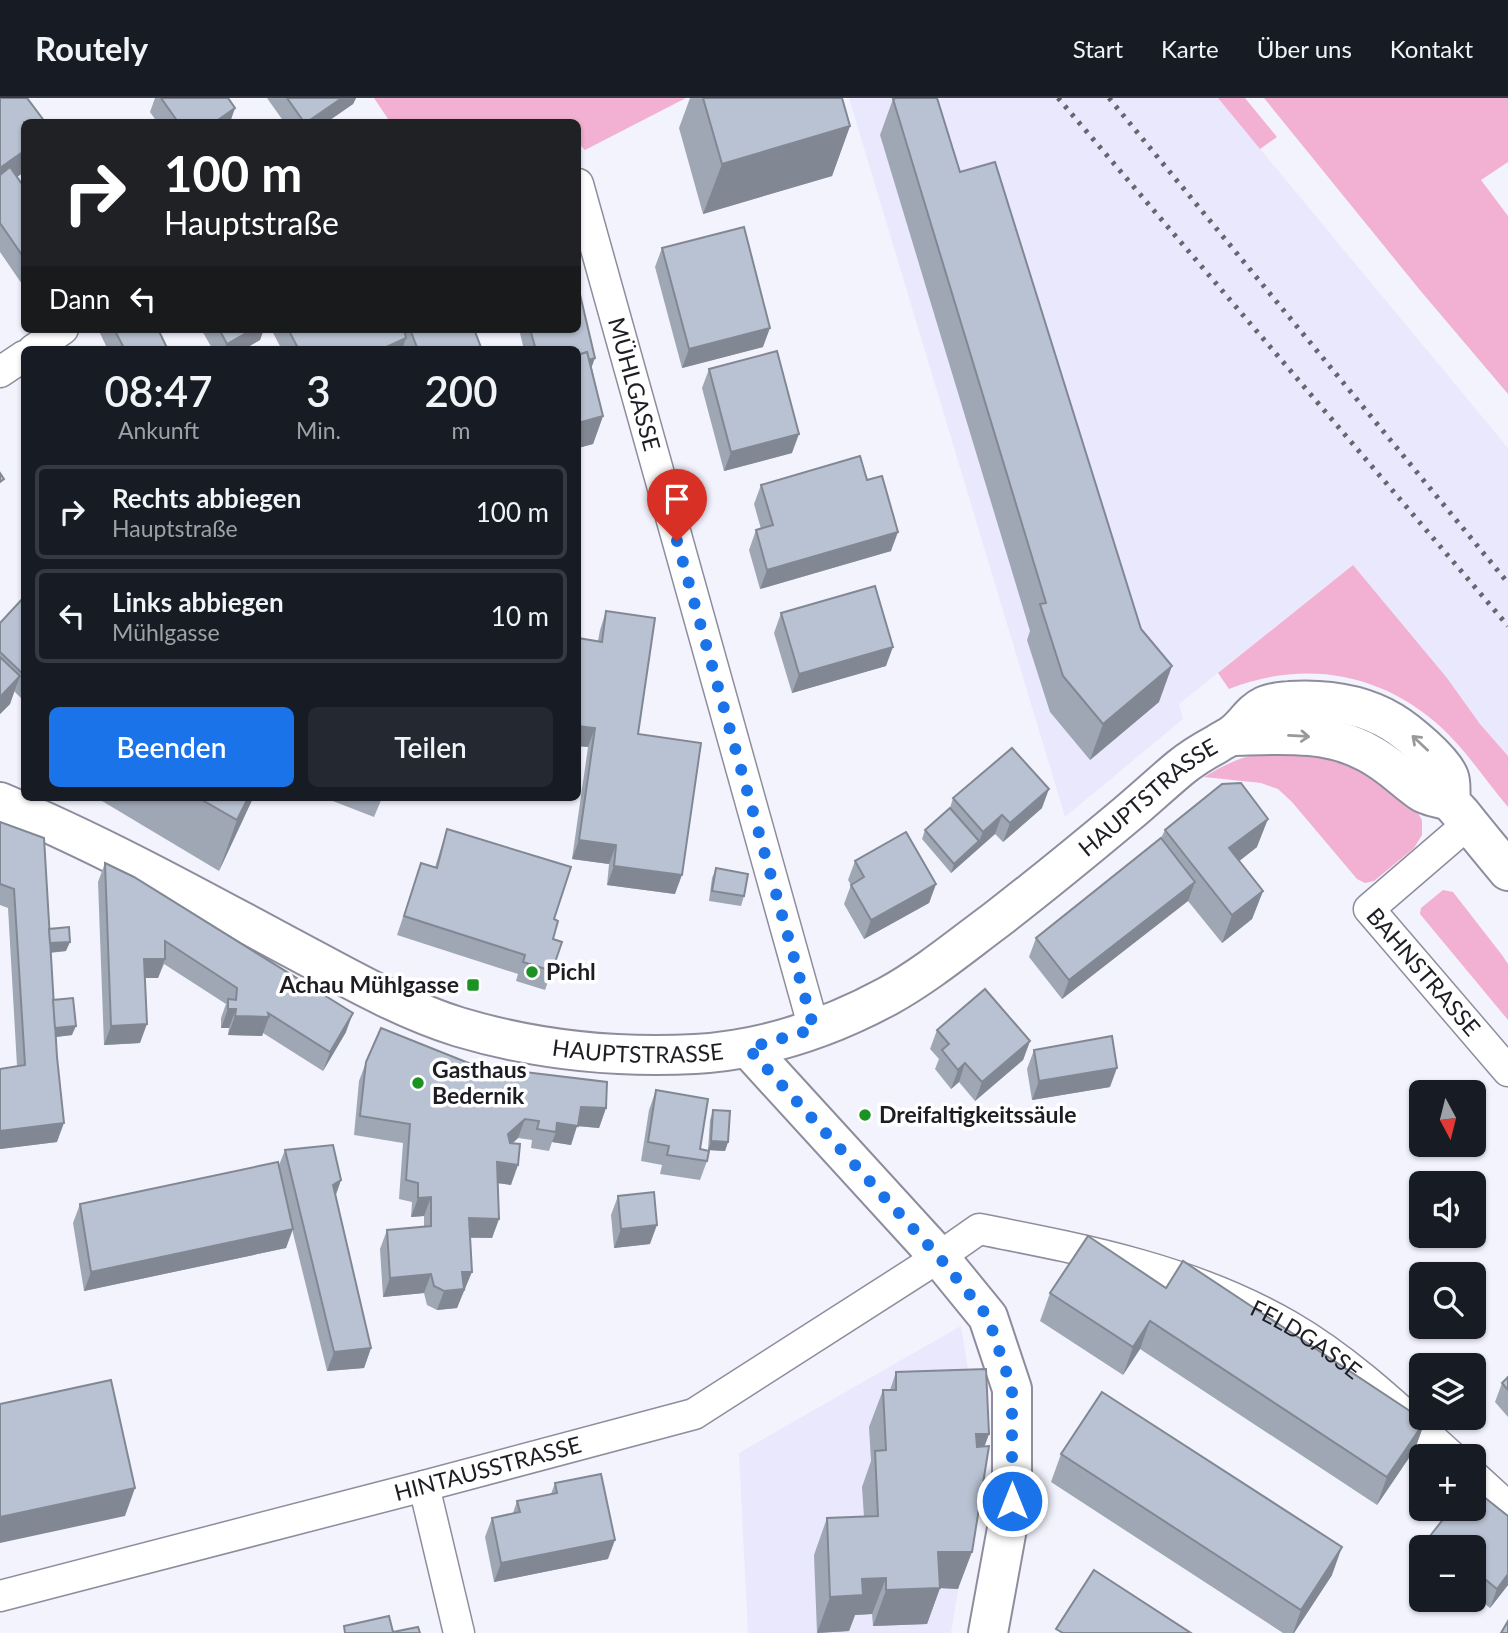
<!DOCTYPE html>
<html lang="de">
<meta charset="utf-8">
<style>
:root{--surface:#171b24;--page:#242831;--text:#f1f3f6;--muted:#9ea1a6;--line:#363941;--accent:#1a73e8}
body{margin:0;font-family:Lato,sans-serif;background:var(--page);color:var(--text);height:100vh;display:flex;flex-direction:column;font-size:26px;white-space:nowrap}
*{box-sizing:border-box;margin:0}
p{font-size:23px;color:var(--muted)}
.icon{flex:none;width:38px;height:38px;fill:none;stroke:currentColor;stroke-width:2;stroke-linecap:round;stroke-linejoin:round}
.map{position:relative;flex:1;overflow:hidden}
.details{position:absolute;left:21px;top:248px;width:560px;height:455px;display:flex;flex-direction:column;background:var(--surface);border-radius:10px;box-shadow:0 2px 5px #0004}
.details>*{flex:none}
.hud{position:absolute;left:21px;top:21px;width:560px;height:214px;border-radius:10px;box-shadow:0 2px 5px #0004;background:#202124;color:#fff;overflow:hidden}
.needle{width:46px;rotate:173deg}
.controls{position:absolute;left:1409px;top:982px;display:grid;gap:14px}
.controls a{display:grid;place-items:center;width:77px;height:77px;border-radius:10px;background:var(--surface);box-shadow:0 2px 5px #0004;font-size:35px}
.pin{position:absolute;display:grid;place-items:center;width:60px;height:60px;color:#fff;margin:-72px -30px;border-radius:50% 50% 50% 0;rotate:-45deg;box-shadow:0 0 7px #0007}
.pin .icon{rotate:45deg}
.me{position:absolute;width:77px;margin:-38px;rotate:0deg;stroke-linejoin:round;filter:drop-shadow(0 0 5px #0008)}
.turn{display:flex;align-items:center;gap:24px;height:147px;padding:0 28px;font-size:32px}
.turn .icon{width:91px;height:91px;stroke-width:2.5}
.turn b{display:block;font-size:49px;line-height:60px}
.then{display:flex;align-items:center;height:66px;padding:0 28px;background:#0003;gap:14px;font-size:26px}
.eta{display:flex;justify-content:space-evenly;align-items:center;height:119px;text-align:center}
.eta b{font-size:42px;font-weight:600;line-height:49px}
.action{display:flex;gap:14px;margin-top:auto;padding:14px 28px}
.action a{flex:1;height:80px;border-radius:10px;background:var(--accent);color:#fff;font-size:28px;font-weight:600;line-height:80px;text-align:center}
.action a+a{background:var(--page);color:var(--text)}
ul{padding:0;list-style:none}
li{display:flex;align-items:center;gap:21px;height:94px;margin:0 14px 10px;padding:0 14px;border:4px solid var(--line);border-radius:10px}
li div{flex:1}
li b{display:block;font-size:26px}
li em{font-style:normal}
header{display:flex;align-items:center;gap:42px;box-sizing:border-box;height:98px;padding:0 35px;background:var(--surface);border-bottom:2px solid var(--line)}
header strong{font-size:33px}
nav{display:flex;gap:38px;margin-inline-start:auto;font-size:24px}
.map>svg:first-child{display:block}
.built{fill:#eae8fd}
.green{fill:#f2b1d2}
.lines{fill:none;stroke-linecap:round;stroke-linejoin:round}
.street-casing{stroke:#8e8d9d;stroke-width:33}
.secondary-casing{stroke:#8e8d9d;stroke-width:42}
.primary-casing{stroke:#8e8d9d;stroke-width:42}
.street{stroke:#fff;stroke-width:30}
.secondary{stroke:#fff;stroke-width:38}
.primary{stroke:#fff;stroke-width:38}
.rail{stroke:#66666e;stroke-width:5;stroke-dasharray:3.5 7;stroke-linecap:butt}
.wall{fill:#9fa7b5}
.shaded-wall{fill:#828893}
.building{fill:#b9c2d2;stroke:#828893;stroke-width:2}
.oneway{stroke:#99999c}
.route{stroke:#1a73e8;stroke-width:12;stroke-dasharray:0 21.6}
.poi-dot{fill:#1b9323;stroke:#fff;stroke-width:2.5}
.labels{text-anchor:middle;stroke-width:7;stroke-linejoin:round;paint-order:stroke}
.street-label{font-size:23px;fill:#1d1d23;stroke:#fff}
.poi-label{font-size:23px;font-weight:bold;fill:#1d1d23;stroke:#fff;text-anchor:start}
</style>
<header>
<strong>Routely</strong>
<nav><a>Start</a><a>Karte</a><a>Über uns</a><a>Kontakt</a></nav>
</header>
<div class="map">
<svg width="1508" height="1535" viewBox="0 0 1508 1535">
<rect width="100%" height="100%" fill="#f3f3fe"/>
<!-- built -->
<g class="built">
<path d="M849 0H1218L1508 350V658L1480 626 1447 580 1353 467 1179 606 1183 621 1065 719Z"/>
<path d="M961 1228 973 1303 976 1384 951 1535H748L739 1355Z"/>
</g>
<!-- green -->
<g class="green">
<path d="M374 0H686L585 52 578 45V24L522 23 485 24 484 21 469 24H390Z"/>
<path d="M1218 0H1245L1277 39 1260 51Z"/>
<path d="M1264 0H1508V64L1481 82 1508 118V296L1419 191Z"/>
<path d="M1353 467 1447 580 1480 626 1508 658V709C1487 684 1467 654 1443 631 1383 575 1305 561 1229 591L1218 575Z"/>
<path d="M1268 654 1326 657 1370 674 1416 712 1422 722V737L1414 750 1374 783 1365 785 1357 781 1292 704 1278 691 1261 685 1204 679C1225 666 1243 658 1268 654Z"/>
<path d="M1443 792 1453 794 1502 857 1508 866V922L1420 816 1421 810Z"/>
</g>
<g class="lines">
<defs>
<g id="street">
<path id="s1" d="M578 86 814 931"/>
<path d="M33 252 63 231"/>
<path d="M0 274 24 258"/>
<path id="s2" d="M1469 725 1369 811 1508 973"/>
<path d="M1474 1378 1508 1409"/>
<path d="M424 1388 459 1535"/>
<path id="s3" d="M0 1498 424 1388 694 1316 939 1159 979 1131C1086 1152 1192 1172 1289 1228 1348 1262 1400 1312 1451 1358"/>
</g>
<path id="secondary" d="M748 950 939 1159 988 1219 1012 1291V1403L988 1535"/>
<g id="primary">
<path d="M1231 638C1277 637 1327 632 1368 655 1389 666 1402 680 1420 693 1428 699 1441 700 1451 703"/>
<path id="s4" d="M0 704C98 745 191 796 284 846 341 876 398 910 459 929 536 952 616 960 695 956 762 952 829 930 888 898 926 877 961 848 996 822 1040 788 1084 752 1127 716 1145 701 1162 685 1180 670 1191 661 1204 653 1217 646 1219 644 1230 639 1232 637 1244 629 1251 614 1264 608 1272 604 1281 604 1290 603 1325 601 1362 606 1392 624 1407 633 1443 663 1449 679 1452 687 1449 697 1452 705 1455 710 1460 714 1463 718 1478 737 1493 755 1508 773"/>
</g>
</defs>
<!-- street casing -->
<use href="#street" class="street-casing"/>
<!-- secondary casing -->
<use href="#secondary" class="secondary-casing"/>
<!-- primary casing -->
<use href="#primary" class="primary-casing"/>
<!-- street -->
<use href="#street" class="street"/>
<!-- secondary -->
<use href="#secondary" class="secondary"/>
<!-- primary -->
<use href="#primary" class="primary"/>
<!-- rail -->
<g class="rail">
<path d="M1058 0 1508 528"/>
<path d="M1109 0 1508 485"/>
</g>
</g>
<!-- wall -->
<g class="wall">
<path d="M0 0 24 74 17 79 24 89V189L0 154Z"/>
<path d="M155 0H228L235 10 230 24H157L150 14Z"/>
<path d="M267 0H356L353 6 327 24H284Z"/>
<path d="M690 0H842L850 28 832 78 703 116 679 30Z"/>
<path d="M893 1 960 74 1159 604 1090 662 1050 614 1027 542 1030 533 880 37Z"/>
<path d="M662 150 763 249 682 270 655 169Z"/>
<path d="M98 231H158L168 252H108Z"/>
<path d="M201 231H264L260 242 243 252H213Z"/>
<path d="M271 231H474L482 252H282Z"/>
<path d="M519 231H578L592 270 603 318 593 346 578 350V252H524Z"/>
<path d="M709 271 792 355 724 373 702 290Z"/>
<path d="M867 382 891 453 760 491 749 452 756 432 761 431 754 406 761 387Z"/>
<path d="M24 499V603L14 593 10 606 0 616V525Z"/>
<path d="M606 513 638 636 675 796 607 787 609 766 572 761 588 649 578 648V540L598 543 600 532Z"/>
<path d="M781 515 886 568 792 595 774 535Z"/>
<path d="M97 700H253L219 773Z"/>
<path d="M325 700H382L374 719Z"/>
<path d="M953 700 1042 710 1003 744 995 736 951 775 922 741 925 732 950 710Z"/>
<path d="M0 724 49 831 66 853 50 855 53 902 72 937 55 939 57 1044 0 1051V971L17 968 8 810 0 807Z"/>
<path d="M447 731 554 821 552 873 545 892 516 883 518 876 397 837 421 765 435 769Z"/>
<path d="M1165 732 1257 749 1239 763 1263 793 1252 821 1222 845 1188 803 1062 901 1029 859 1036 840 1161 740Z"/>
<path d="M855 763 936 786 929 805 864 841 844 806 851 787 848 782Z"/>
<path d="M105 765 346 934 323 973 263 935 262 938 228 937 229 930H221V920L226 906 164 866 158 880H145L140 945 104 947 98 784Z"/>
<path d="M716 770 744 798 741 808 709 803 712 780Z"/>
<path d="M937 932 1030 943 1023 962 975 1003 959 984 951 991 935 971 939 961 930 951Z"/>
<path d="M1034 952 1110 989 1032 1002 1027 971Z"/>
<path d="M366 964 476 968 606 1010 599 1030 577 1028 571 1047 552 1044 549 1053 531 1050 532 1042 518 1040 513 1045 511 1087 497 1085 499 1121 492 1140H470L465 1193H463L457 1210 437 1212 427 1207 424 1195 383 1199 380 1151 387 1132 424 1129V1118L411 1119 412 1104 399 1101 403 1045 354 1037 359 983Z"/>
<path d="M656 992 700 1051 707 1063 700 1082 660 1076 662 1067 641 1063 649 1012Z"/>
<path d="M713 1012 728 1044 725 1053 708 1052 710 1022Z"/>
<path d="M285 1052 341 1082 336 1097 371 1250 364 1270 327 1273 292 1131 286 1150 84 1193 73 1125 80 1106 279 1067Z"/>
<path d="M618 1098 650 1146 614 1150 611 1117Z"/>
<path d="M1166 1190 1425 1323 1415 1351 1377 1407 1140 1251 1123 1277 1040 1223 1050 1195Z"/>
<path d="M896 1274 989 1336 984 1348 958 1491 940 1490 927 1526 873 1528 872 1516 855 1517 849 1533 817 1535 814 1457 827 1420 864 1419 862 1389 871 1363 869 1329 883 1292H890Z"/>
<path d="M1508 1279V1319L1495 1304 1502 1285Z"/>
<path d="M1061 1356 1332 1477 1294 1535H1283L1051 1384Z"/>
<path d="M555 1385 608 1461 494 1484 485 1439 492 1420 513 1415 517 1403 551 1396Z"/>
<path d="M1474 1391 1508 1418V1487L1490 1510 1474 1497V1449H1426L1430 1438 1452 1410H1474Z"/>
</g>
<!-- shaded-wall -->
<g class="shaded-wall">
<path d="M342 0H356L353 6 327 24H307Z"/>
<path d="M235 10 230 24H215Z"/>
<path d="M850 28 832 78 703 116 722 66Z"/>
<path d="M24 53V74L0 91V70Z"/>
<path d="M770 230 763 249 682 270 689 251Z"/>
<path d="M253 231H264L260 242 243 252H225L227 246Z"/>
<path d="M406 240 402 252H380Z"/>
<path d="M595 260 588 279 578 265Z"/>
<path d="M603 318 593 346 578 350V325Z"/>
<path d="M799 336 792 355 724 373 731 354Z"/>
<path d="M898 434 891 453 760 491 767 472Z"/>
<path d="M893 549 886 568 792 595 799 576Z"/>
<path d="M1172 568 1159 604 1090 662 1103 626Z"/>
<path d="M20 578 10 606 0 616V599Z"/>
<path d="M578 628 595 630 588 649 578 648Z"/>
<path d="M1049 691 1042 710 1003 744 1010 725Z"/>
<path d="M248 700H253L219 773 237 722Z"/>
<path d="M1002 717 995 736 951 775 954 766 979 743 983 734Z"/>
<path d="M1268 721 1257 749 1219 779 1229 750Z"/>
<path d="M579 742 616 747 609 766 572 761Z"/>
<path d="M614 768 682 777 675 796 607 787Z"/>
<path d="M1195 784 1188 803 1062 901 1069 882Z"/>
<path d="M936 786 929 805 864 841 871 822Z"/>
<path d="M1263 793 1252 821 1222 845 1232 817Z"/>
<path d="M70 844 66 853 44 855 47 846Z"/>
<path d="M144 861H165L158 880H138Z"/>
<path d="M228 911H236L229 930H221Z"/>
<path d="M353 915 346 934 323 973 330 954Z"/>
<path d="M235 918 269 919 262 938 228 937Z"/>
<path d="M147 926 140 945 104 947 111 928Z"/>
<path d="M76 928 72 937 48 940 52 930Z"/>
<path d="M1030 943 1023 962 975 1003 982 984Z"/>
<path d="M965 965 959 984 951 991 958 972Z"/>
<path d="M1117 970 1110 989 1032 1002 1039 983Z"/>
<path d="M581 1009 606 1010 599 1030 577 1028 571 1047 552 1044 556 1034 557 1025Z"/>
<path d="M525 1021 518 1040 501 1055 508 1036Z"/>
<path d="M64 1025 57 1044 0 1051V1033Z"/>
<path d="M711 1043 728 1044 725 1053 708 1052Z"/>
<path d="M497 1064 518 1067 511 1087 490 1084Z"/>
<path d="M341 1082 334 1101 333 1087Z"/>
<path d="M431 1099 424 1118 411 1119 418 1100Z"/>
<path d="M469 1120 499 1121 492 1140 462 1139Z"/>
<path d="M657 1127 650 1146 614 1150 621 1131Z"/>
<path d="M293 1131 286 1150 84 1193 91 1174Z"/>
<path d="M462 1174H472L457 1210 437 1212 444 1193Z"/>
<path d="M431 1176 424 1195 383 1199 390 1180Z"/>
<path d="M1150 1223 1140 1251 1123 1277 1133 1249Z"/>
<path d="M371 1250 364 1270 327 1273 334 1254Z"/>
<path d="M1425 1323 1415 1351 1377 1407 1387 1379Z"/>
<path d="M976 1336H989L976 1372Z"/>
<path d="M135 1390 125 1418 0 1445V1419Z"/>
<path d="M615 1442 608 1461 494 1484 501 1465Z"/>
<path d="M1342 1449 1332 1477 1294 1535H1293L1301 1512Z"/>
<path d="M938 1454H972L958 1491 940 1490 927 1526 873 1528 886 1492Z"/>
<path d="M1508 1476V1487L1490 1510 1497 1491Z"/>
<path d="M886 1480 872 1516 855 1517 849 1533 817 1535 830 1499 862 1481Z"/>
</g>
<!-- building -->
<g class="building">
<path d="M0 0H27L45 24H24V53L0 70Z"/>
<path d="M161 0H228L235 10 215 24H178Z"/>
<path d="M287 0H342L307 24H304Z"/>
<path d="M703 0H842L850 28 722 66Z"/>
<path d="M896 0H937L960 74 995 64 1141 531 1172 568 1103 626 1063 578 1040 506 1046 505 893 1Z"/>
<path d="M10 69 24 89V160L0 125V77Z"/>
<path d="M744 129 770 230 689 251 662 150Z"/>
<path d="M578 188 595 260 589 262 587 254 578 257V252H536L530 231H578Z"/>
<path d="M114 231H158L168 252H125Z"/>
<path d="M219 231H253L227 246Z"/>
<path d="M288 231H404L406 240 380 252H299Z"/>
<path d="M410 231H474L482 252H418Z"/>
<path d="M777 253 799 336 731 354 709 271Z"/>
<path d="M587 254 603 318 578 325V257Z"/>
<path d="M860 358 867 382 882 378 898 434 767 472 756 432 773 427 761 387Z"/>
<path d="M0 375 4 381 0 384Z"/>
<path d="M875 488 893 549 799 576 781 515Z"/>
<path d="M24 499V577L0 554V525Z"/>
<path d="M606 513 655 520 638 636 701 645 682 777 614 768 616 747 579 742 595 630 578 628V540L602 544Z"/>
<path d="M0 559 20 578 0 599Z"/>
<path d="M1012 650 1049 691 1010 725 1002 717 983 734 953 700Z"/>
<path d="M1241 685 1268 721 1229 750 1263 793 1232 817 1165 732 1222 686Z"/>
<path d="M199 700H248L237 722Z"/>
<path d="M950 710 979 743 954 766 925 732Z"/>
<path d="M0 724 44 740 57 959 64 1025 0 1033V971L25 967 14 791 0 786Z"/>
<path d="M447 731 571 769 554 821 558 823 553 841 562 844 552 873 523 864 525 857 404 818 421 765 437 770Z"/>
<path d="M906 734 936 786 871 822 851 787 864 779 855 763Z"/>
<path d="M1161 740 1195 784 1069 882 1036 840Z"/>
<path d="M105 765 134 779 353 915 330 954 268 915 269 919 235 918 236 911H228V901L236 902 237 890 165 843V861H144L147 926 111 928Z"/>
<path d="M716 770 748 776 744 798 712 793Z"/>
<path d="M69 829 70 844 50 845 49 831Z"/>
<path d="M985 891 1030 943 982 984 965 965 958 972 942 952 949 946 937 932Z"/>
<path d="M73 900 76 928 55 930 53 902Z"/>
<path d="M381 930 476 968 607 984 606 1010 581 1009 578 1028 557 1025 556 1034 537 1031 539 1023 525 1021 508 1036 510 1045 520 1046 518 1067 497 1064 499 1121 469 1120 472 1174H462L464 1191 444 1193 434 1188 431 1176 390 1180 387 1132 431 1128V1099L418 1100V1085L406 1082 410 1026 360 1018 366 964Z"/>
<path d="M1112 938 1117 970 1039 983 1034 952Z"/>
<path d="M656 992 708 1001 700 1051 709 1053 707 1063 667 1057 669 1048 648 1044Z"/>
<path d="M713 1012 730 1013 728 1044 711 1043Z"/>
<path d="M333 1047 341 1082 333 1087 371 1250 334 1254 285 1052Z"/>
<path d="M278 1064 293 1131 91 1174 80 1106Z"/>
<path d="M654 1094 657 1127 621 1131 618 1098Z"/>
<path d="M1088 1138 1166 1190 1183 1163 1425 1323 1387 1379 1150 1223 1133 1249 1050 1195Z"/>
<path d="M986 1271 989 1336H976L977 1349 989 1348 972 1454H938L940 1490 886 1492V1480L862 1481 863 1497 830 1499 827 1420 878 1418 875 1353 886 1352 883 1292H896V1274Z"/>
<path d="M1508 1279V1292L1502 1285Z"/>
<path d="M111 1282 135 1390 0 1419V1306Z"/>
<path d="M1102 1294 1342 1449 1301 1512 1061 1356Z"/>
<path d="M601 1376 615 1442 501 1465 492 1420 520 1414 517 1403 557 1395 555 1385Z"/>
<path d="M1474 1391 1508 1418V1476L1497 1491 1474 1472V1449H1445L1430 1438 1452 1410H1474Z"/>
<path d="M1094 1472 1191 1535H1063L1056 1531Z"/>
<path d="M389 1518 393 1534 418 1529 420 1535H345L344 1528Z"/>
<path d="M1508 1523V1535H1501Z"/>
</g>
<!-- one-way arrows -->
<defs><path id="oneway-shaft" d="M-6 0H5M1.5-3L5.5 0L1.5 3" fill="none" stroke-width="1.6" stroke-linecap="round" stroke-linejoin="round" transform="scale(1.75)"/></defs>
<g class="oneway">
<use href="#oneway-shaft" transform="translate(1299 638) rotate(3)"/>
<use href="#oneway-shaft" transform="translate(1420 645) rotate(-137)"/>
</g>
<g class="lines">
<!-- route -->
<path class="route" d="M677 443 814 931 748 950 939 1159 988 1219 1012 1291V1403"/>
</g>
<!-- markers -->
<g class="poi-dot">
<circle cx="532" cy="874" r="7"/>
<rect x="466" y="880" width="14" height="14" rx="3.5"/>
<circle cx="418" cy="985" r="7"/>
<circle cx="865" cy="1017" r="7"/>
</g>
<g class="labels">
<!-- street labels -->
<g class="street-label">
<text dy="8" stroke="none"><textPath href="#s1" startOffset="208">MÜHLGASSE</textPath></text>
<text dy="8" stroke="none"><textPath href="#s4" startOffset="1281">HAUPTSTRASSE</textPath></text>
<text dy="8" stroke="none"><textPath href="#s2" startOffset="215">BAHNSTRASSE</textPath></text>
<text dy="8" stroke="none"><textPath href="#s4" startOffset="693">HAUPTSTRASSE</textPath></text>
<text dy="8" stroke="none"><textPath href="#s3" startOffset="1405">FELDGASSE</textPath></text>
<text dy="8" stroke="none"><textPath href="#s3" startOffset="504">HINTAUSSTRASSE</textPath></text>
</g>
<!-- poi labels -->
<g class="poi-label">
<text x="546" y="882">Pichl</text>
<text x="459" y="895" text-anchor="end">Achau Mühlgasse</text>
<text x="432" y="980">Gasthaus<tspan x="432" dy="26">Bedernik</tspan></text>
<text x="879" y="1025">Dreifaltigkeitssäule</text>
</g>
</g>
</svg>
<div class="controls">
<a><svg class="needle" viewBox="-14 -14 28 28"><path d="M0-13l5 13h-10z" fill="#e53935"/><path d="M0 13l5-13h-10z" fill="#9ea1a6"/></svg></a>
<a><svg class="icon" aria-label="sound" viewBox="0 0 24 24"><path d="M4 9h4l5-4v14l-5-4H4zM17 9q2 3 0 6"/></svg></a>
<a><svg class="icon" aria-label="search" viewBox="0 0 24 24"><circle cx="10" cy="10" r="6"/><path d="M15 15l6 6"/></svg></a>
<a><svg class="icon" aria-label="layers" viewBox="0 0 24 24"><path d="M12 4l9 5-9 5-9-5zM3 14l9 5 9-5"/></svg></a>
<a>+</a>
<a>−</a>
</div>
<div class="pin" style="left:677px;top:443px;background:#d93025"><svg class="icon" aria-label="arrive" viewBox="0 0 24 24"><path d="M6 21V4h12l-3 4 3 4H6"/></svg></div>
<svg class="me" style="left:1012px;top:1403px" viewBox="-20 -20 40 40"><circle r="17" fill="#1a73e8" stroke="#fff" stroke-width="3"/><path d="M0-11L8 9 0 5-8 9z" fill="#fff"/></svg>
<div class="hud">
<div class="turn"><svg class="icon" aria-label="right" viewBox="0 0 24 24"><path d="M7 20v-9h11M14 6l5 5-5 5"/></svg><div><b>100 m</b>Hauptstraße</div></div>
<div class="then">Dann<svg class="icon" aria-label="left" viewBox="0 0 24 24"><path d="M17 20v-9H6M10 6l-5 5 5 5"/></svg></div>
</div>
<section class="details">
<div class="eta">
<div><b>08:47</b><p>Ankunft</p></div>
<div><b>3</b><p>Min.</p></div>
<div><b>200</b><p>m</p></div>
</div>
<ul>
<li><svg class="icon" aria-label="right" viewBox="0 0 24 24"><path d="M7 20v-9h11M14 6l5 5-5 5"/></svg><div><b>Rechts abbiegen</b><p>Hauptstraße</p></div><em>100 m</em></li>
<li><svg class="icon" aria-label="left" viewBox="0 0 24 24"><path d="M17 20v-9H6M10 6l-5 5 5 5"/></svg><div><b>Links abbiegen</b><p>Mühlgasse</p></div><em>10 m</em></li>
</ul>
<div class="action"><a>Beenden</a><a>Teilen</a></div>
</section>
</div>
